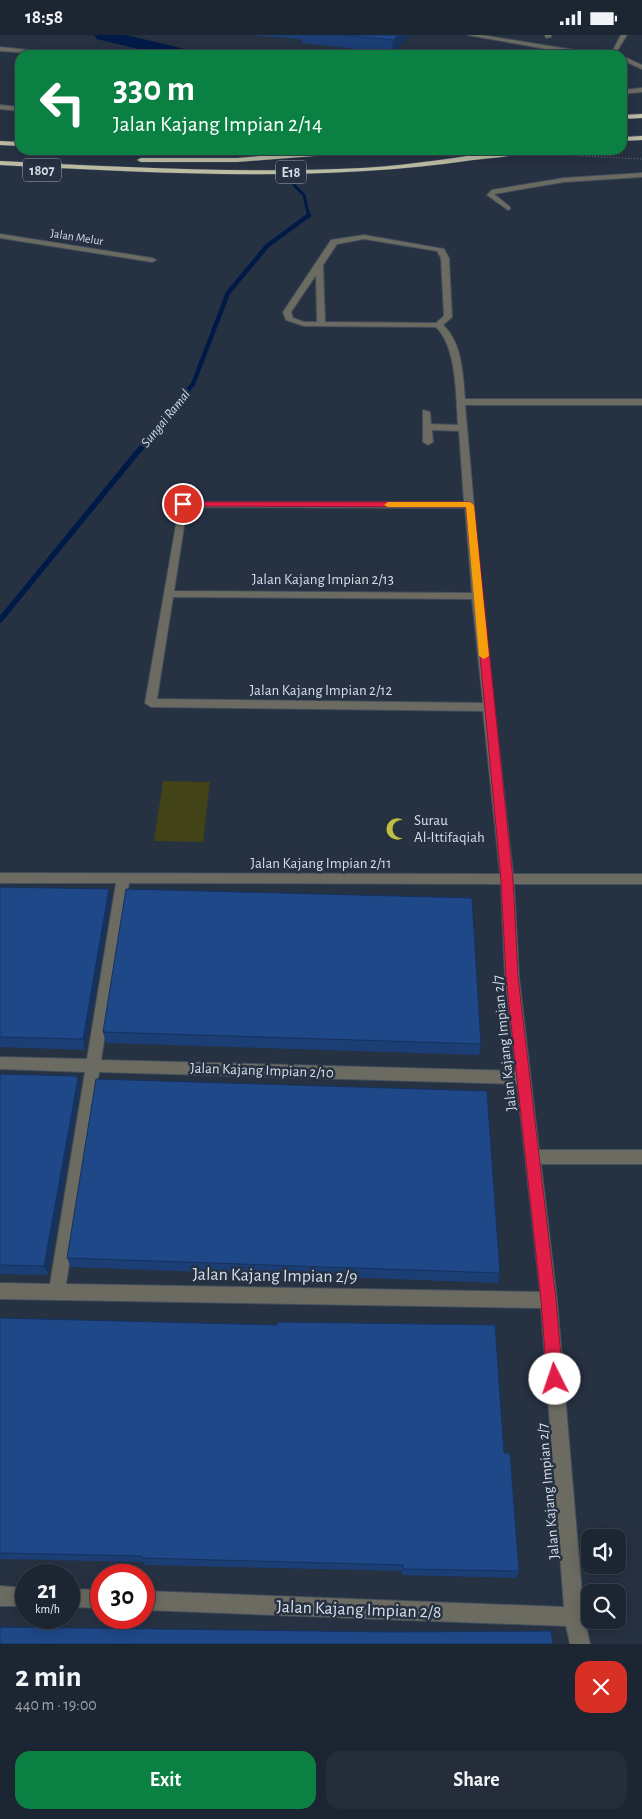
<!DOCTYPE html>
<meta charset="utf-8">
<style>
:root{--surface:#1c2532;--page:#252d3a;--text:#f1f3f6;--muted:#a0a5ac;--line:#3a424d;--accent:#0b8043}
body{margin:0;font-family:"Alegreya Sans",sans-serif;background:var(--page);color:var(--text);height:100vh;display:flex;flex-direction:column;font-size:19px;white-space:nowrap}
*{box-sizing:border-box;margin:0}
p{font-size:16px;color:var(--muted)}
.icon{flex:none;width:28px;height:28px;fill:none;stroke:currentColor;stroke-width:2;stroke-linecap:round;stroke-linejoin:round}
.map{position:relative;height:1609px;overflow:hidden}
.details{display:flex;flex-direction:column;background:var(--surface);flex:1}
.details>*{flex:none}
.top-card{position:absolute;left:15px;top:15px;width:612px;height:105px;border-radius:15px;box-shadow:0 2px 12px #0003,0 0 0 1px var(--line);background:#0b8043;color:#fff;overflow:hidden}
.controls{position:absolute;left:581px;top:1494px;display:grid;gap:10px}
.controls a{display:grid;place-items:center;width:45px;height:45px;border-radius:10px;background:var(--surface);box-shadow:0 2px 12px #0003,0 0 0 1px var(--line);font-size:25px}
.speed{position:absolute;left:15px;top:1529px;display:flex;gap:10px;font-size:25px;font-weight:700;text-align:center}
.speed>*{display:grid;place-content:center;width:65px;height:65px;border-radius:50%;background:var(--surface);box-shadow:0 2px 12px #0003,0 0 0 1px var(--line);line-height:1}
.speed small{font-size:12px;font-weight:400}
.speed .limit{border:8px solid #d22;background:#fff;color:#111}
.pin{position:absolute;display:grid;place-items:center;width:42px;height:42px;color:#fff;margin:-21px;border:2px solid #fff;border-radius:50%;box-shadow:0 1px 5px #0007}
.me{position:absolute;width:55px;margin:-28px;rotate:356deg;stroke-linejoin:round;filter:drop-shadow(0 0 4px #0008)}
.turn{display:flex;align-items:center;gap:18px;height:105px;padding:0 15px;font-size:22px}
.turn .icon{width:65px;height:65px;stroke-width:2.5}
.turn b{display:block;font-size:35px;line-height:42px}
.round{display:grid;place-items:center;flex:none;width:52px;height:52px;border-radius:15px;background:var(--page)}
.head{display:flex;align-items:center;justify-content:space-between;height:85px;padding:0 15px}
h1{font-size:30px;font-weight:600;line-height:38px}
.action{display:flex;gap:10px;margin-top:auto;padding:10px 15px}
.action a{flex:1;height:58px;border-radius:15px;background:var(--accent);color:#fff;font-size:20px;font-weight:600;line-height:58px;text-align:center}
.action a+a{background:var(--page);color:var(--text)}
.status{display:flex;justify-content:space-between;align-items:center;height:35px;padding:0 25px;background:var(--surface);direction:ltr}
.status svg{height:14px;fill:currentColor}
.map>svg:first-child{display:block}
.green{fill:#424316}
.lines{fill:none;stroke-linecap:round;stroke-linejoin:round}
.stream-far2{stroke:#001a48;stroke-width:3}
.stream-far1{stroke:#001a48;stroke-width:4.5}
.stream{stroke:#001a48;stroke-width:5.5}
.river{fill:#001a48;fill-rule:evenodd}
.minor-casing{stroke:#424d5d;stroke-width:2}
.highway-casing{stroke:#424d5d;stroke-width:1}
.path{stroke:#6e7786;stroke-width:1;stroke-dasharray:1 2;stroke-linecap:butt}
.minor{fill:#6b6b61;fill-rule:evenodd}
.highway{fill:#bbbca2;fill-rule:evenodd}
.wall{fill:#1b3e75}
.shaded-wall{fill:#16325f}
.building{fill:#1f4888;stroke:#16325f}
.route{fill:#e11d48;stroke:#92132f}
.slow{fill:#f59e0b}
.labels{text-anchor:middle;stroke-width:5;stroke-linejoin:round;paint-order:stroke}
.far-street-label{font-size:12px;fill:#d6dee9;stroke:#263142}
.shield{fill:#263142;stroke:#a1aab7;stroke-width:1}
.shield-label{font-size:14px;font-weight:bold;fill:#d6dee9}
.far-water-label{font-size:14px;font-style:italic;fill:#cedbee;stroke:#263142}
.street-label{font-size:15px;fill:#d6dee9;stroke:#263142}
.poi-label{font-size:15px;fill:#d6dee9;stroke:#263142;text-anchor:start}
.near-street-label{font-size:18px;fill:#d6dee9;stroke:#263142}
</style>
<div class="status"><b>18:58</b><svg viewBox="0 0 49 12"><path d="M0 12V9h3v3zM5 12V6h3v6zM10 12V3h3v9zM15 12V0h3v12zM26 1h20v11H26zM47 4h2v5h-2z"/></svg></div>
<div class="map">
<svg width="642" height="1609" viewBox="0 0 642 1609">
<rect width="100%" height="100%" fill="#263142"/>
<!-- green -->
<path class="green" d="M163 746 210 747 203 807 154 806Z"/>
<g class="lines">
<!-- stream-far2 -->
<path class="stream-far2" d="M294 150 304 160 309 182"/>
<!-- stream-far1 -->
<path class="stream-far1" d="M139 416 193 349 228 258 267 211 309 180"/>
<!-- stream -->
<path class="stream" d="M0 585 140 414"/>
<!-- river -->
<path class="river" d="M94 0H126L193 16 195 20H163L97 4Z"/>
<defs>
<g id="minor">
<path d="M468 0H481L574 15H613L621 0H627L615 19H574Z"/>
<path d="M545 0H551V2L546 3Z"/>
<path d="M0 12 59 18 62 20 0 16Z"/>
<path d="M622 21 642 30V34L622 25Z"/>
<path d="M642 53V57L622 59V55Z"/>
<path d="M0 70 20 72V76L0 74Z"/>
<path d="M642 138V142L564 147 494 159 510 172V174L508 175 487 160 492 155 564 143Z"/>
<path d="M0 199 152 223 156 225 152 227 0 203Z"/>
<path d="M364 200 444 214 449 223 452 282 443 290C462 307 463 340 465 364H642V370H465L482 561 513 839H642V849H514L519 942 539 1115H642V1129H541L557 1265 584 1582 590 1609H570L566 1591 144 1575V1556L564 1572 541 1273 0 1264V1248L50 1249 85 1037 0 1034V1022L87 1024 116 848H0V838L500 839 483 676 151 672 145 668 180 467H464L459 396 432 395 433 407 428 410 423 407V375L430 377 431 389 458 390C456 362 457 312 436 292L304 291 286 285 283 277 331 205ZM364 204 437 216 441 223 444 281 436 288 325 287 323 230 337 209ZM316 240 317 287H304L293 283 291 277ZM187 472 465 473 472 558 174 556ZM173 562 472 564 483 668 157 664ZM129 848 501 849 505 942 516 1036 101 1025ZM99 1037 517 1049 540 1257 66 1249Z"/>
<path d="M0 1551 26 1553V1571H0Z"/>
<path d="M69 1554 101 1555V1573L69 1572Z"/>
</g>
<g id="highway">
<path d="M642 79V83L622 84V80Z"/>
<path d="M642 101V105L622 106V102Z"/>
<path d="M0 106 20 107V111L0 110Z"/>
<path d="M86 115H140L158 118 154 120 90 117Z"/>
<path d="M335 115H369L365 117 237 127H141L137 125 141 123H237Z"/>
<path d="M509 115H528C518 122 486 123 473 125 316 148 158 138 0 130V126C121 132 242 139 362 133 412 130 460 122 509 115Z"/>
</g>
</defs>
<!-- minor casing -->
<use href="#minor" class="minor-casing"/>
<!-- highway casing -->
<use href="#highway" class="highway-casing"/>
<!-- path -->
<path class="path" d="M538 119 642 124"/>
<!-- minor -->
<use href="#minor" class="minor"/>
<!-- highway -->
<use href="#highway" class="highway"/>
</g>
<!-- wall -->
<g class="wall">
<path d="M248 0H409L392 18 302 8V4Z"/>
<path d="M0 852 111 865 85 1015 0 1012Z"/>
<path d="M103 997 481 1009 479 1020 106 1008Z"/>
<path d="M0 1039 80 1053 48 1240 0 1239Z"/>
<path d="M67 1223 500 1238 498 1248 71 1232Z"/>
<path d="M0 1283 277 1290 504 1418 519 1536 516 1543 402 1540V1536L144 1530 143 1527 1 1524 0 1527Z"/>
</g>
<!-- shaded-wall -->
<g class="shaded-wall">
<path d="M398 0H409L392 18 393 5Z"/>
<path d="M109 854 111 865 85 1015 83 1004Z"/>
<path d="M78 1043 80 1053 48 1240 44 1231Z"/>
</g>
<!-- building -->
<g class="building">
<path d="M344 0H398L393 5Z"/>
<path d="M0 852 109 854 83 1004 0 1002Z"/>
<path d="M126 854 472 863 481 1009 103 997Z"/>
<path d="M0 1039 76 1041 78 1043 44 1231 0 1230Z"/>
<path d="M96 1044 487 1056 500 1238 67 1223Z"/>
<path d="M0 1283 277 1290 278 1287 495 1290 504 1418H510L519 1536 403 1534V1530L142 1523V1521L0 1518Z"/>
<path d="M0 1592 393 1597 551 1596 553 1609H0Z"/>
</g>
<!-- route -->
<path class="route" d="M183 467H470L474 470 513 845 518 942 556 1265 563 1344 561 1350 555 1352 549 1350 547 1344 541 1265 506 942 501 845 466 472 180 471V468Z"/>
<!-- slow -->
<path class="slow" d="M470 467 474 470 489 621 484 624 479 621 466 472H388L384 470 388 467Z"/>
<!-- icons -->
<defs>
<symbol id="mosque-bare" viewBox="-9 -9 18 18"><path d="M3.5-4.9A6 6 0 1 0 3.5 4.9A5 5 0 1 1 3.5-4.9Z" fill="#bebf42" stroke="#263142" stroke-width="2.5" paint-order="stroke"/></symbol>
</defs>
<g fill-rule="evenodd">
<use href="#mosque-bare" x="381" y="778" width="32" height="32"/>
</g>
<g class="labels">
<!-- far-street labels -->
<g class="far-street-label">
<text transform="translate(77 202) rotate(9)" y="4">Jalan Melur</text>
</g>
<!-- shield labels -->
<g class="shield">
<rect x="23" y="123.5" width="38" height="23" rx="4"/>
<rect x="276" y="125.5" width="30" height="23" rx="4"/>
</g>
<g class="shield-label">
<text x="42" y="140">1807</text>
<text x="291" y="142">E18</text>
</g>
<!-- far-water labels -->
<g class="far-water-label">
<text transform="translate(165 383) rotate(-51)" y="5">Sungai Ramal</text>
</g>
<!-- street labels -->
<g class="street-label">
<text x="323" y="549">Jalan Kajang Impian 2/13</text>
<text x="321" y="660">Jalan Kajang Impian 2/12</text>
<text x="321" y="833">Jalan Kajang Impian 2/11</text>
<text transform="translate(504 1008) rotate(-96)" y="5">Jalan Kajang Impian 2/7</text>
<text transform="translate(262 1035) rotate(2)" y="5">Jalan Kajang Impian 2/10</text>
<text transform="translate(548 1456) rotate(-95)" y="5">Jalan Kajang Impian 2/7</text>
</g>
<!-- poi labels -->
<g class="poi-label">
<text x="414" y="790">Surau<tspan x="414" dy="17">Al-Ittifaqiah</tspan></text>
</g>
<!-- near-street labels -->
<g class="near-street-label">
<text transform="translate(275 1240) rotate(1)" y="6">Jalan Kajang Impian 2/9</text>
<text transform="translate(359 1574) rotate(2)" y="6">Jalan Kajang Impian 2/8</text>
</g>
</g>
</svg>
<div class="controls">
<a><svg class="icon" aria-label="sound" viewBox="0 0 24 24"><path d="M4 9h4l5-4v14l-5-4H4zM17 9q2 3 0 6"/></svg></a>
<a><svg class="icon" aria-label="search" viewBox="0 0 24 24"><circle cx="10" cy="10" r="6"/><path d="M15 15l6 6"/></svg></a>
</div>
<div class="speed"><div>21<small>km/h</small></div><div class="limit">30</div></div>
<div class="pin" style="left:183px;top:469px;background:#d93025"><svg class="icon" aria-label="arrive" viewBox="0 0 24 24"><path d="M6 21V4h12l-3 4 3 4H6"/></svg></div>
<svg class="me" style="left:555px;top:1344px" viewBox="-20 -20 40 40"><circle r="19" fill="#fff"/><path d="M0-13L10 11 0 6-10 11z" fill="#e11d48"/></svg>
<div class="top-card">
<div class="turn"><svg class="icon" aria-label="left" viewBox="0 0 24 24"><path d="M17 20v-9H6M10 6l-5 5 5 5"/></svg><div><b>330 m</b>Jalan Kajang Impian 2/14</div></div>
</div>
</div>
<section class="details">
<div class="head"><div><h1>2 min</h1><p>440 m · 19:00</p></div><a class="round" style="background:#d93025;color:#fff"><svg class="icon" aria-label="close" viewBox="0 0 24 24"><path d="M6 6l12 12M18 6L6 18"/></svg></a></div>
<div class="action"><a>Exit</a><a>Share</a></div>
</section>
